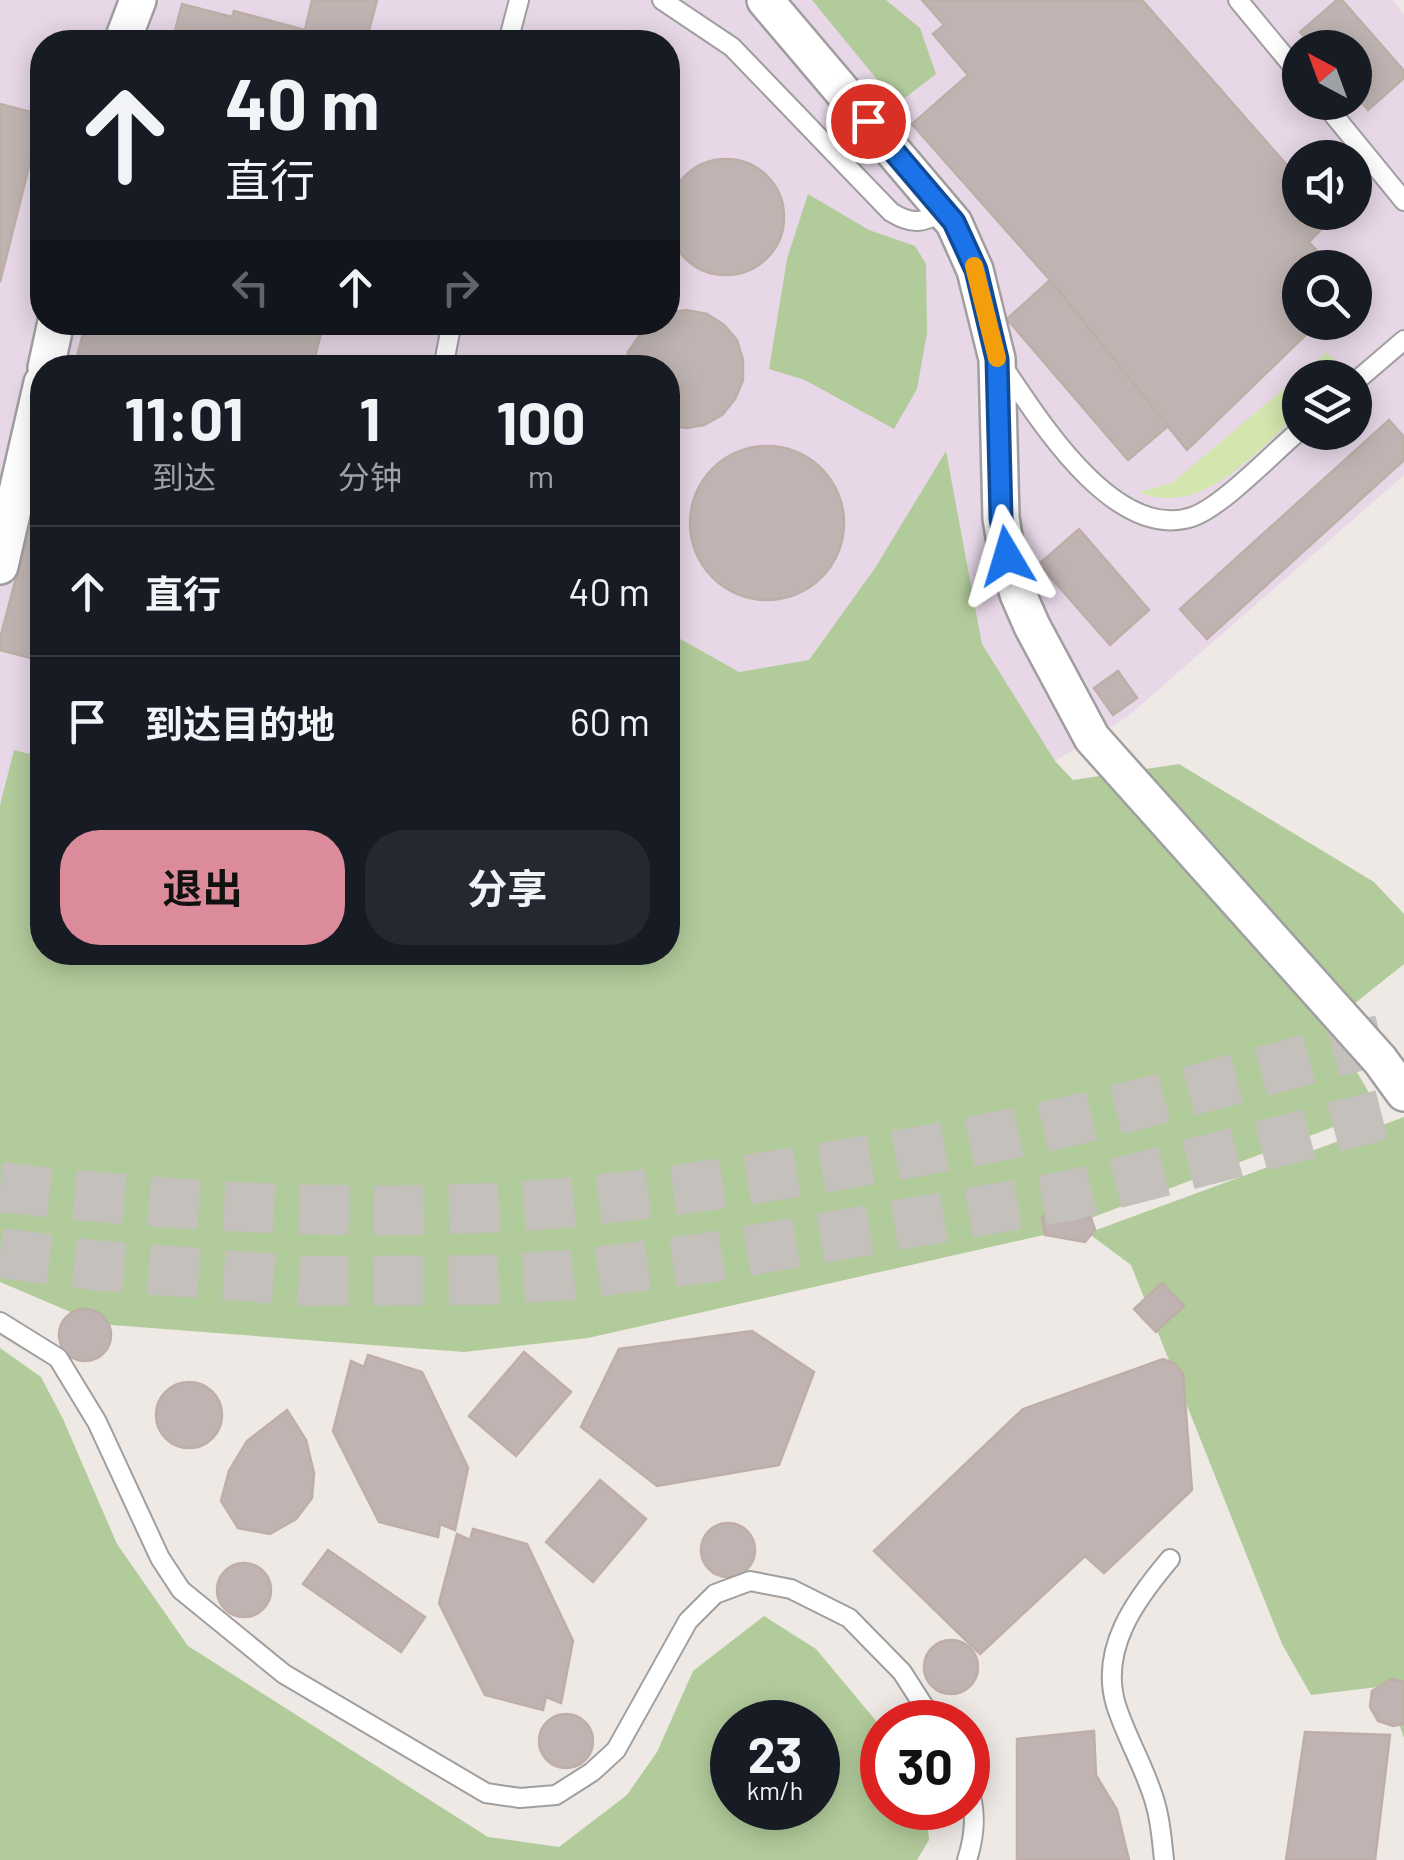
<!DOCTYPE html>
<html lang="zh">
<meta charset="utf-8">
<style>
:root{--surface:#171b24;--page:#242831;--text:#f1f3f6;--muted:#9ea1a6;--line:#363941;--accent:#db8b9a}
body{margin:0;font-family:Barlow,"Noto Sans SC",sans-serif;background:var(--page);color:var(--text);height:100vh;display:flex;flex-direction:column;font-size:38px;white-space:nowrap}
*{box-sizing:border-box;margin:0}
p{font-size:32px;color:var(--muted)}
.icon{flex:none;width:55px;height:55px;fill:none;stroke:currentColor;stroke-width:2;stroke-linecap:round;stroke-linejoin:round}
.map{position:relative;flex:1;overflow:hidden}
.details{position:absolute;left:30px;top:355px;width:650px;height:610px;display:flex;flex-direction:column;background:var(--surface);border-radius:40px;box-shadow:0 5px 25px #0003}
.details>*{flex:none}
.banner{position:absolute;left:30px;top:30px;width:650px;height:305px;border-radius:40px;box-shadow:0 5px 25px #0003;background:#171b24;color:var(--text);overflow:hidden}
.needle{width:65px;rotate:319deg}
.tools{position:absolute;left:1282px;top:30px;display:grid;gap:20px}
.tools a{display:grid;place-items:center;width:90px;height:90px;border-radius:50%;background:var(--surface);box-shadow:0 5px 25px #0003;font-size:50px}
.speed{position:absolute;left:710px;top:1700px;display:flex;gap:20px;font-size:50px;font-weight:700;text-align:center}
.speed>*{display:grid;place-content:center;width:130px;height:130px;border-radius:50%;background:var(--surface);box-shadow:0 5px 25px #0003;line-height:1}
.speed small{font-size:25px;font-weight:400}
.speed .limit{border:15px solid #d22;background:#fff;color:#111}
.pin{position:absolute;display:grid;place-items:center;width:85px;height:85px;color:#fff;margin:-42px;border:5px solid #fff;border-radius:50%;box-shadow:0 2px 10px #0007}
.me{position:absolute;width:110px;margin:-55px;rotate:353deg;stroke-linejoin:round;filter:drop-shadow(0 0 8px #0008)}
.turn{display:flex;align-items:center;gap:35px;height:210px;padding:0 30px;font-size:45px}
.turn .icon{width:130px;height:130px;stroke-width:2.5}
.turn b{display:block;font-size:70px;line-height:85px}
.lanes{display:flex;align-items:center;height:95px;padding:0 30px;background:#0003;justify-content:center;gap:50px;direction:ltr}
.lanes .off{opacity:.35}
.eta{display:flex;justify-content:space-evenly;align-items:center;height:170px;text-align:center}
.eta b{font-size:60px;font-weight:700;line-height:70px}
.primary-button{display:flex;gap:20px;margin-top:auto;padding:20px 30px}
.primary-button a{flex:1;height:115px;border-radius:40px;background:var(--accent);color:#111;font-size:40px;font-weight:700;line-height:115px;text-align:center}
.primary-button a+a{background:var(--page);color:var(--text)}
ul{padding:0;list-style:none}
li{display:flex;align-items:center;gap:30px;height:130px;padding:0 30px;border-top:2px solid var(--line)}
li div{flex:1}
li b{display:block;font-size:38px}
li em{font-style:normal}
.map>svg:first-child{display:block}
.industrial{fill:#e7d7e7;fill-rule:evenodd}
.grass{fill:#d3e6ad}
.forest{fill:#b2cb9b;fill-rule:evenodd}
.building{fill:#bfb4b1;stroke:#bfaea8;stroke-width:2.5}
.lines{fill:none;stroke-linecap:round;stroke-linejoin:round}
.secondary-tunnel{stroke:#c4c0bc;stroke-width:50;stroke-dasharray:50 25;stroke-linecap:butt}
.lane-casing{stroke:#9f9f9f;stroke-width:22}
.street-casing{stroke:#9f9f9f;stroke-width:40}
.lane{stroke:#fff;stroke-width:18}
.street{stroke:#fff;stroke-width:35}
.route-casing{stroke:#114b97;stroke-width:25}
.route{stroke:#1a73e8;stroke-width:18}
.slow{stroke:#f59e0b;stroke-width:18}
</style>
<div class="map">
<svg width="1404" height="1860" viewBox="0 0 1404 1860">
<rect width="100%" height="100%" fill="#eee9e4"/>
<!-- industrial -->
<path class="industrial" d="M0 0H1393L1404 15V475L1127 717 1055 761 982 644 946 452 875 568 809 660 739 672 668 632V368H42V757L14 750 0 805ZM42 42H668V322H42ZM1300 48H1355V102H1300ZM1300 158H1355V212H1300ZM1300 268H1355V322H1300ZM1300 378H1355V432H1300Z"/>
<!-- grass -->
<path class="grass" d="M1327 352 1343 370 1341 377 1300 378V413C1256 450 1202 519 1139 492L1172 483Z"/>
<!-- forest -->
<g class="forest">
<path d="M812 0H886L920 28 936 74 897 104Z"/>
<path d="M808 194 869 230 915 246 926 264 927 333 917 389 894 429 805 380 769 369 787 259Z"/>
<path d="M946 451 982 644 1055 761 1073 780 1179 764 1374 882 1404 914V964L1329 1024 1379 1110 1048 1234 588 1338 464 1352 99 1324 0 1282V805L14 750 42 757V952H668V632L739 672 809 660 875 568Z"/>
<path d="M1404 1117V1738L1386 1686 1311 1695 1282 1644 1131 1265 1088 1233Z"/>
<path d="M0 1348 41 1377 63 1419 117 1544 188 1646 488 1837 559 1847 627 1795 657 1752 693 1671 764 1616 816 1649 882 1728V1808H926L929 1840 917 1860H0ZM732 1722H818V1808H732Z"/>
</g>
<!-- building -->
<g class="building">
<path d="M312 0H377L366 42H172L182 4 232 17 234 11 305 30Z"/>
<path d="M922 0H1142L1300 180V212H1329L1333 217 1309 242 1332 268H1300V322H1319L1187 450 1050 280 912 124 968 75 933 34 944 25Z"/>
<path d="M1337 0H1342L1404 71V78L1368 110 1355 94V48H1314L1300 32Z"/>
<path d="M668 82 677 107 676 127 668 147Z"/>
<path d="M0 104 42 115 0 282Z"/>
<circle cx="726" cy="217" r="58"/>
<path d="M1050 280 1168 426 1128 460 1007 319Z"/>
<path d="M686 310 707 314 724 325 737 340 743 360V380L735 399 722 415 704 425 686 428 668 425V368H626L628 352 649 322H668V313Z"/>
<path d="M86 322H324L312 368H74Z"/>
<path d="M558 359 565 360 576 368H540Z"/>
<path d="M1389 420 1404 437V460L1207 639 1180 609Z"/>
<circle cx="767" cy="523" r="77"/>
<path d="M35 505 42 507V661L0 650V639Z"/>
<path d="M1079 529 1149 610 1110 645 1039 564Z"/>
<path d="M1118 671 1137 698 1113 715 1094 688Z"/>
<path d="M1068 1204 1081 1205 1091 1218 1095 1230 1085 1242 1045 1235 1042 1217Z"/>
<path d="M1162 1283 1184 1306 1156 1332 1134 1309Z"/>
<circle cx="85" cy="1335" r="26"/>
<path d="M752 1331 814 1372 779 1465 657 1486 581 1427 619 1349Z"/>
<path d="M524 1352 571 1392 516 1456 469 1416Z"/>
<path d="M368 1355 422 1372 468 1468 455 1530 440 1524 438 1537 379 1522 333 1431 351 1361 364 1367Z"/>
<path d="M1163 1359 1175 1364 1183 1374 1192 1490 1104 1573 1085 1556 980 1654 874 1551 1023 1409Z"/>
<circle cx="189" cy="1415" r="33"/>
<path d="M287 1410 306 1440 314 1473 312 1498 296 1519 270 1534 238 1528 221 1501 229 1471 247 1441Z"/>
<path d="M600 1480 646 1519 593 1582 546 1542Z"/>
<circle cx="728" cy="1550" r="27"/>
<path d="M473 1529 527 1544 573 1641 561 1703 546 1697 543 1710 485 1695 439 1603 457 1534 470 1540Z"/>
<path d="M328 1550 425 1617 401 1652 303 1584Z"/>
<circle cx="244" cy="1590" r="27"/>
<circle cx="951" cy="1667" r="27"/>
<path d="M1391 1679 1404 1682V1724L1393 1726 1378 1721 1370 1707 1372 1691Z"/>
<circle cx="566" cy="1741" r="27"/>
<path d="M1094 1731 1096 1775 1117 1810 1129 1860H1017V1739Z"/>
<path d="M1305 1732 1390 1735 1375 1860H1286Z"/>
</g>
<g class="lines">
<!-- secondary-tunnel -->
<g class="secondary-tunnel">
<path d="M0 1187C168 1206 337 1216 506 1207 609 1201 712 1186 814 1169 901 1155 989 1140 1074 1120 1185 1094 1294 1062 1404 1034"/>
<path d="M0 1253 102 1266 308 1281 484 1280 570 1275 706 1258 1067 1196 1404 1109"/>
</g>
<defs>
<g id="lane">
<path d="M662 0 732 47 891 212C913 226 923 222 945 212"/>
<path d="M1238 0 1300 75"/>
<path d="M508 42 519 0"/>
<path d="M1323 102 1404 201"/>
<path d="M443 368 452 322"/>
<path d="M1004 368C1040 421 1115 542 1192 517 1222 507 1274 452 1300 430"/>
<path d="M1355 382 1404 340"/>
<path d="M0 1322 58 1358 97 1422 160 1558 181 1590 284 1674 486 1793 520 1798 556 1795 592 1772 616 1750 688 1621 715 1594 750 1581 791 1589 849 1618 902 1672 934 1722"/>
<path d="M967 1860C975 1835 977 1812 968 1787"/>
<path d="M1164 1860C1162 1842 1161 1824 1156 1806 1147 1771 1127 1740 1116 1705 1099 1649 1136 1599 1170 1559"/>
</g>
<g id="street">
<path d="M765 0 954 223 975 270 997 359 1001 518 1007 555 1018 594 1032 626 1092 738 1380 1060 1404 1093"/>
<path d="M122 42 138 0"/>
<path d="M46 368 56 322"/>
<path d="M0 566 42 383"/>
</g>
</defs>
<!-- lane casing -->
<use href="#lane" class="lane-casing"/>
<!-- street casing -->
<use href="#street" class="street-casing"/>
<!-- lane -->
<use href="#lane" class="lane"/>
<!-- street -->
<use href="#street" class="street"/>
</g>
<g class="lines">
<defs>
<path id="route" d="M868 121 954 222 976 270 997 359 1001 518 1007 556"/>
</defs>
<!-- route casing -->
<use href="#route" class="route-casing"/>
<!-- route -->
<use href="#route" class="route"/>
<!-- slow -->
<path class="slow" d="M974 266 997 358"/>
</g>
</svg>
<div class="tools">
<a><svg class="needle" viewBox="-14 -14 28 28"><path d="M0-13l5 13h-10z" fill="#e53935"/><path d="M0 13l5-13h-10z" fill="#9ea1a6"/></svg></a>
<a><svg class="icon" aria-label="sound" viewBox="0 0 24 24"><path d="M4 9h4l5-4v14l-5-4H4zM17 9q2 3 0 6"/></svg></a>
<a><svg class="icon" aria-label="search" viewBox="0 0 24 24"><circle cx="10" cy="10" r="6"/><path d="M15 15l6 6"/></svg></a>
<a><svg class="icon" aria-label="layers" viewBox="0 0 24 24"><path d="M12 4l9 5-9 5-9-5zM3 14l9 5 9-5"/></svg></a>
</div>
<div class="speed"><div>23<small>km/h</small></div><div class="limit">30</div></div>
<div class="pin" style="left:868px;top:121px;background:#d93025"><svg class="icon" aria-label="arrive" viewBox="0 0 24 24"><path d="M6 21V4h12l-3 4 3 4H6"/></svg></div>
<svg class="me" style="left:1007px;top:556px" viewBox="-20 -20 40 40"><path d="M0-17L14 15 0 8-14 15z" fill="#1a73e8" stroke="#fff" stroke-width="4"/></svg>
<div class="banner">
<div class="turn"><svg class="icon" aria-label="ahead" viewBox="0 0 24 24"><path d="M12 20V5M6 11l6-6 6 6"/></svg><div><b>40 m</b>直行</div></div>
<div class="lanes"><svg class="icon off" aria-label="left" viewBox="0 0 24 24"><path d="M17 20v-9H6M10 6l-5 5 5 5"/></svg><svg class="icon" aria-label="ahead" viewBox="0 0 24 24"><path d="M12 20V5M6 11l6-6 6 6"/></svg><svg class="icon off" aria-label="right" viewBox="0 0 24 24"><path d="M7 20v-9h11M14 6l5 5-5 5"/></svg></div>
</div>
<section class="details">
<div class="eta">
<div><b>11:01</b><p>到达</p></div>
<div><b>1</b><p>分钟</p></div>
<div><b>100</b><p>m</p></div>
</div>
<ul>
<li><svg class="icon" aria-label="ahead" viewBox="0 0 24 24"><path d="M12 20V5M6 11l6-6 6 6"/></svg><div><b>直行</b></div><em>40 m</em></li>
<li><svg class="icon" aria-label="arrive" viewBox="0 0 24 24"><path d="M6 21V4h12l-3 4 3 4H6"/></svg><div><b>到达目的地</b></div><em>60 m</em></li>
</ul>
<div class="primary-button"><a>退出</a><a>分享</a></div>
</section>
</div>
